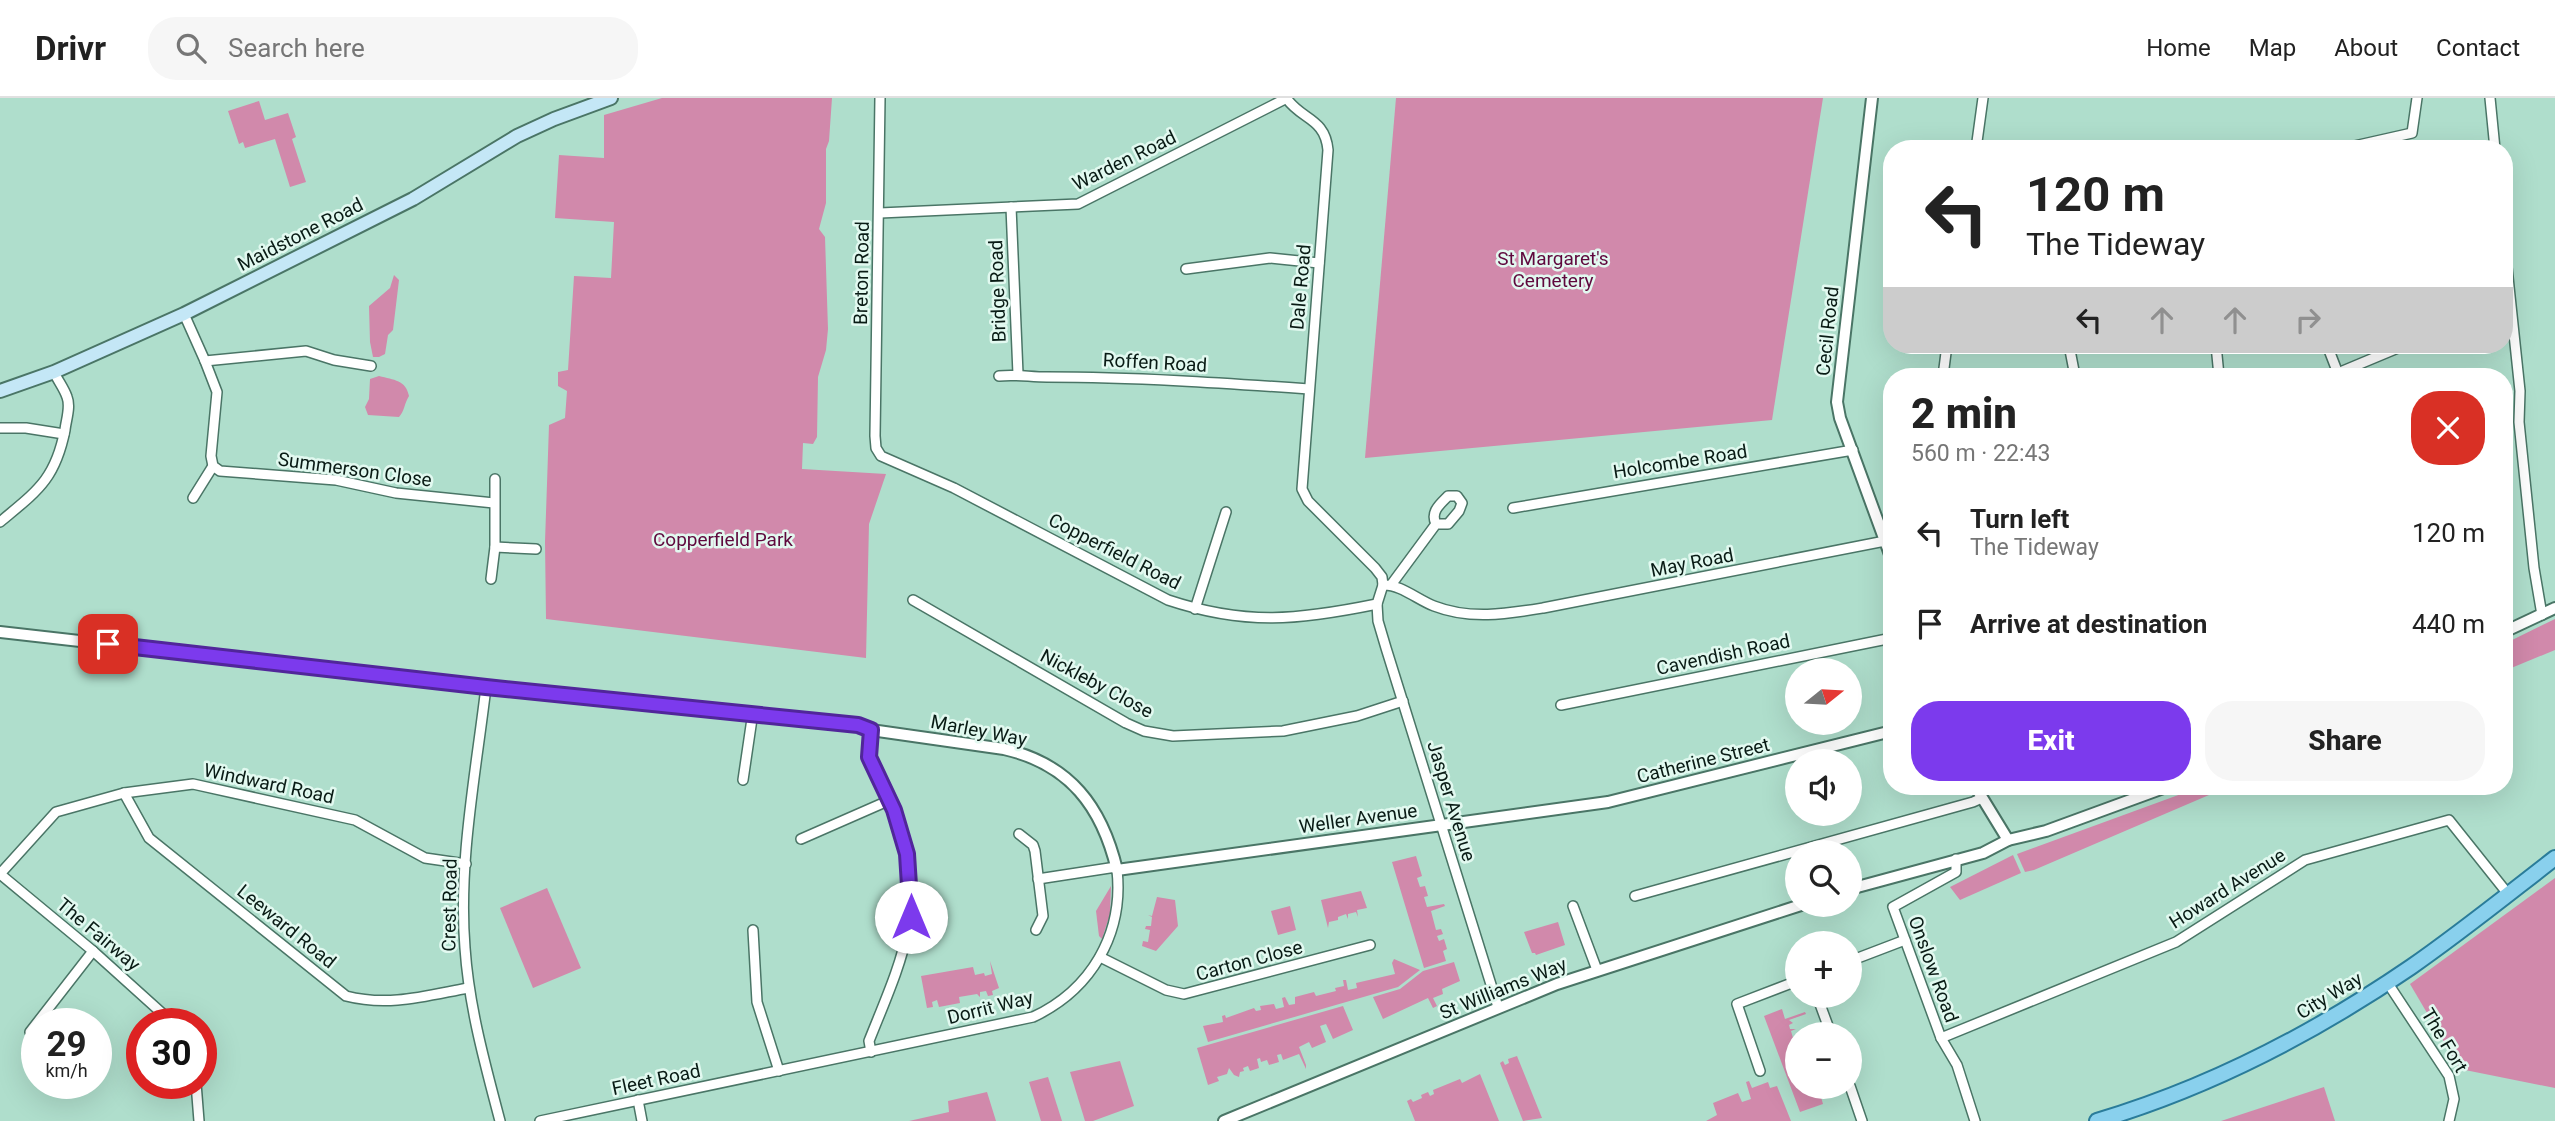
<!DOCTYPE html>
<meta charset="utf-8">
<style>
:root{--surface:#fff;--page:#f6f6f6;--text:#222;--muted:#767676;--line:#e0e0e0;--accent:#7c3aed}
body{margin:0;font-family:Roboto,sans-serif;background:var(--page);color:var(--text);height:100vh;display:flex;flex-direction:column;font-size:26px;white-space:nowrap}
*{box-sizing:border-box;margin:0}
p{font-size:23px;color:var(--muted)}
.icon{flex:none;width:38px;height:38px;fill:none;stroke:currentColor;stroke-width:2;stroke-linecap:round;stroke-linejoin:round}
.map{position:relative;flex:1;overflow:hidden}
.sheet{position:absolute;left:1883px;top:270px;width:630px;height:427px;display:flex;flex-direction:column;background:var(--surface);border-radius:28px;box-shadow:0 7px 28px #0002}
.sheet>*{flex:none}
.banner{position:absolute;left:1883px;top:42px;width:630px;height:214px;border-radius:28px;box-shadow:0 7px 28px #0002;background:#fff;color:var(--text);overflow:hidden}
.needle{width:46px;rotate:72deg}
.fabs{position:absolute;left:1785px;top:560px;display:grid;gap:14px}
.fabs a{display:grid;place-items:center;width:77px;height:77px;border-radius:50%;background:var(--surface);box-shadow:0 7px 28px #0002;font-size:35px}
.speed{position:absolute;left:21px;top:910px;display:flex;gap:14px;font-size:35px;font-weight:700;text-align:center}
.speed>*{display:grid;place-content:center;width:91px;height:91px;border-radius:50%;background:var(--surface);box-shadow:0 7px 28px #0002;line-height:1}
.speed small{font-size:18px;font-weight:400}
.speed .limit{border:10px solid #d22;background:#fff;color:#111}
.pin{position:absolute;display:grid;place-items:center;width:60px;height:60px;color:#fff;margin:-30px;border-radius:14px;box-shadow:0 4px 10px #0006}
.me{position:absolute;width:77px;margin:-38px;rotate:0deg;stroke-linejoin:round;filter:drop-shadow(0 0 5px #0008)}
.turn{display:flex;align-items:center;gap:24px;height:147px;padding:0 28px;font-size:32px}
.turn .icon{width:91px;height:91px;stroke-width:2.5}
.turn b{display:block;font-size:49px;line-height:60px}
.lanes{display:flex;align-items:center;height:66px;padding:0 28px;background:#0003;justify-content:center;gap:35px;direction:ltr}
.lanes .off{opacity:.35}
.round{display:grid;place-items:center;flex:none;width:74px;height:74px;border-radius:28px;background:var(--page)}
.headline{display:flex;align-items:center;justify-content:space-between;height:119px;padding:0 28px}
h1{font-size:42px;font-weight:800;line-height:52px}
.cta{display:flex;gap:14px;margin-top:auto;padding:14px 28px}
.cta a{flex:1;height:80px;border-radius:28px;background:var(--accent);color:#fff;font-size:28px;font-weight:800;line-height:80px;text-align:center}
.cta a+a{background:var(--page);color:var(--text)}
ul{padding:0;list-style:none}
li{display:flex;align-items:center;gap:21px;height:91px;padding:0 28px}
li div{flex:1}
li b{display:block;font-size:26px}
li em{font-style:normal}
header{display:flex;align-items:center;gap:42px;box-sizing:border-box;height:98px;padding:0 35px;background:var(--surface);border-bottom:2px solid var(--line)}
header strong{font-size:33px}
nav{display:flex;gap:38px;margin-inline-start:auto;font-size:24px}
.search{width:490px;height:63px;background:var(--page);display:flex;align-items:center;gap:18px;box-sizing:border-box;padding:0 24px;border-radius:28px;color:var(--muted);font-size:26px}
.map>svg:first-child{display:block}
.green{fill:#d189ab}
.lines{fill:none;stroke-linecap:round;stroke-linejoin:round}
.minor-casing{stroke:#4a7566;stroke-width:12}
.tertiary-casing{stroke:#4a7566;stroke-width:14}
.secondary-casing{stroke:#4a7566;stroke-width:16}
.primary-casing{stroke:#2a7c9a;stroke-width:18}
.minor{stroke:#fff;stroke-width:9}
.tertiary{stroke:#fff;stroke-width:10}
.secondary{stroke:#c4e7f6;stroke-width:12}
.primary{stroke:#89d0ed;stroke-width:14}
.route-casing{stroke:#51269a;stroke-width:18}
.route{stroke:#7c3aed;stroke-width:12}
.labels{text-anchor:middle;stroke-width:5;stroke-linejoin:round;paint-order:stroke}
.street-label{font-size:19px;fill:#091b15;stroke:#e2f9f0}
.park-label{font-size:19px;fill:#5f083d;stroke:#e2f9f0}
</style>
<header>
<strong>Drivr</strong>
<div class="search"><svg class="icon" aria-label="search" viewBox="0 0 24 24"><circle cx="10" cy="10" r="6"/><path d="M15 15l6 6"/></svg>Search here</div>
<nav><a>Home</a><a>Map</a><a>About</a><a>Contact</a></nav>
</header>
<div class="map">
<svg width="2555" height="1023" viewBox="0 0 2555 1023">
<rect width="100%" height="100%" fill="#afdecc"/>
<!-- green -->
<g class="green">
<path d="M662 0H832L829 43 826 51V105L819 131 825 139 828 231 826 252 818 279 817 339 813 346 803 345 802 371 886 376 869 426 866 560 546 521 545 444 549 327 565 320 567 293 558 288V274L568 272 574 178 611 180 614 124 555 120 559 57 604 60V17Z"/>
<path d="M1396 0H1823L1772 322 1365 360Z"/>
<path d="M259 3 265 22 288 15 296 39 292 41 306 84 290 89 275 41 245 50 243 44 239 46 228 13Z"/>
<path d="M394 177 399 182 393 232 388 237 385 256 379 259H373L370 244 369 208 390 190Z"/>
<path d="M379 278C394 282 406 282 409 298 404 306 405 312 399 319L368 317 365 309 369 301 370 281Z"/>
<path d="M2555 521V552L2504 573V546Z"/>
<path d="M2203 688H2230L2034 772 2025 774 2017 756Z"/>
<path d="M2013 757 2021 775 1960 802 1950 789Z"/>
<path d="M1416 758 1422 778 1417 780 1420 789 1425 788 1428 798 1424 799 1427 809 1444 806 1445 808 1431 813 1436 832 1441 831 1443 836 1437 838 1439 843 1444 841 1447 851 1443 853 1446 863 1424 870 1392 764Z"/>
<path d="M2555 780V990L2460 971 2410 886Z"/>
<path d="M1111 788 1110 816 1102 841 1099 838 1096 813Z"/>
<path d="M547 790 581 870 533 890 500 810Z"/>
<path d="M1361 793 1367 810 1357 812 1358 819 1356 814 1348 816V821L1346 816 1338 819V822L1329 824 1328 830 1321 802Z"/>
<path d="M1157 799 1175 802 1178 828 1156 853 1142 848 1143 843 1148 844 1150 832 1145 831 1146 828H1151L1152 819 1148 817 1152 818Z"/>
<path d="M1290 808 1296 832 1278 837 1271 813Z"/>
<path d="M1558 824 1565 847 1536 857 1535 855H1532L1524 834Z"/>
<path d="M1394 861 1420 872 1398 889 1208 944 1203 928 1223 924 1222 918 1225 917 1226 920 1254 910 1256 913 1261 912 1260 908 1274 906 1276 911 1284 909 1282 900 1285 899 1289 907 1295 906V899L1314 894 1316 898 1336 893 1335 890 1344 888 1343 882H1346L1348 892 1357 890 1356 885 1395 876 1392 865Z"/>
<path d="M990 863 999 890 992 893 993 897 988 898 986 893 980 894V899L977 896 959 899 960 905 939 909 937 902 932 904 933 909 927 910 921 878 973 869 975 877 984 875 985 878 992 876Z"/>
<path d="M1454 864 1460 883 1442 891 1443 896 1433 900 1437 908 1433 910 1428 900 1383 921 1373 899 1400 891 1423 873Z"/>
<path d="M1343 908 1353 932 1333 941 1326 926 1320 928 1326 944 1312 950 1309 944 1299 949 1306 967V971L1299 956 1283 962 1281 956 1277 957 1279 964 1269 967 1267 962 1261 964 1260 960 1257 961 1259 970 1250 973 1248 968 1243 970 1244 973 1240 974 1239 979 1234 977 1229 970 1227 976 1217 979 1219 983 1208 987 1197 950Z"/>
<path d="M1782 911 1785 921 1805 914 1806 916 1789 922 1793 925 1789 927 1790 931H1796L1791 933 1793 940 1797 939 1795 943 1797 989H1813L1811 990 1814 998 1821 999 1823 1006 1800 1014 1764 918Z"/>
<path d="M1517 958 1542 1020 1523 1023 1500 965 1503 963 1505 967 1509 965 1508 961Z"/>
<path d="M1120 963 1134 1008 1093 1023H1085L1070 974Z"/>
<path d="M1480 976 1499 1023H1415L1407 1003 1411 1001 1413 1004 1422 1000 1421 997 1428 994 1430 998 1434 996 1433 992 1460 981 1462 985Z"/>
<path d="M1048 979 1062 1023H1041L1029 984Z"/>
<path d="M1749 983 1752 990 1768 984 1770 990 1777 988 1791 1023H1706L1717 1017 1713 1005 1738 995 1742 1004 1751 1001 1746 984Z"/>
<path d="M2324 989 2335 1023H2221Z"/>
<path d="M987 994 996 1023H909L949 1014 948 1003Z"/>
</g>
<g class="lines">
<defs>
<g id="minor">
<path d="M880 0 875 338 876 350 881 358 954 390 1168 502C1246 528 1299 522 1377 506L1383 487"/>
<path d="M2490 0 2495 51"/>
<path d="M1287 1C1302 22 1325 20 1328 52L1302 391 1308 403 1375 470 1382 479 1383 487C1400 486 1418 502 1434 508 1470 522 1506 516 1543 510L1885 443"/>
<path d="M1976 51 1983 0"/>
<path d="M2341 51 2412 35 2417 0"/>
<path d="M1011 109 1018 276"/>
<path d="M880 115 1078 106 1287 0"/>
<path d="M2504 141 2520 293 2519 324 2534 470 2542 517"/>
<path d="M1186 171 1270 160 1319 165"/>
<path d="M184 216 205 263 306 253 334 262 371 268"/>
<path d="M2069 247 2075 278"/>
<path d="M2216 247 2219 278"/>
<path d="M2327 247 2339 278"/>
<path d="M205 263 217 294 211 358 213 368 220 373 336 382 396 395 494 405"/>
<path d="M2338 275 2405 247"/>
<path d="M999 278C1015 276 1030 279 1047 279 1134 279 1222 285 1309 291"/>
<path d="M1943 278 1947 247"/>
<path d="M0 330H26L64 336"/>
<path d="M193 400 213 368"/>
<path d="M1513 410 1853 352"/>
<path d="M0 424C37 393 55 382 65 332 66 322 71 309 67 299 64 290 58 283 54 274"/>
<path d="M495 449 536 451"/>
<path d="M491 481 495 449V381"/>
<path d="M1391 487 1436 426H1448L1459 413 1462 405 1457 398H1448C1440 406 1430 414 1436 426"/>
<path d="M913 502 1126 625 1144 633 1173 638 1283 633 1357 618 1403 603"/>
<path d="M1377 506 1378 523 1386 550 1498 909"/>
<path d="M1195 511 1226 414"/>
<path d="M486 589C476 674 458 765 465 850 469 909 485 966 500 1023"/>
<path d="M1561 607 1892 540"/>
<path d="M743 682 753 614"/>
<path d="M124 695 149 740 346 898C389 909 425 898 468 890"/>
<path d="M1019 736 1033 747 1035 753 1043 818 1036 832"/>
<path d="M801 741 890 702"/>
<path d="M1956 761V774L1893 809 1941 940 1957 967 1975 1023"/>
<path d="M0 776 56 714 124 695 193 686 355 722 425 760 466 766"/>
<path d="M0 776 93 853 174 926"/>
<path d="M1038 781 1116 769"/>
<path d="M1635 798 1973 704 1982 700"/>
<path d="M1573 808 1597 872"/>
<path d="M753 832 757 904 779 973"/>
<path d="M1100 859 1166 892 1184 896 1370 847"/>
<path d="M1850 863 1905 842"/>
<path d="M2387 884 2449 978 2454 1001 2449 1023"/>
<path d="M1817 898 1831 936"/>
<path d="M30 934 93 853"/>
<path d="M1941 940 2176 844 2305 762 2449 722 2508 796"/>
<path d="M871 954 869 943C898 870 928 812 901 732 893 708 875 680 869 658 867 650 870 640 871 632"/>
<path d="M1760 973 1737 906 1797 883"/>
<path d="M196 985 199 1023"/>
<path d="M1850 988 1862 1023"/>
<path d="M638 1002 642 1023"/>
<path d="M540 1023 1033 919C1091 892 1124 836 1117 772"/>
</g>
<g id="tertiary">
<path d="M1872 0 1837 304 1840 320 1892 462"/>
<path d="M0 534 486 589 858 627 871 632 1004 651C1070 666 1102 709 1117 772L1608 704 1892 633"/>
<path d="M2504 534 2555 510"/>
<path d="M1975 688 2008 742"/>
<path d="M1850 791 1983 755 2008 742 2046 733 2169 688"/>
<path d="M1224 1023 1557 886 1801 807"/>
</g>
<path id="secondary" d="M0 293 54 274 184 216 413 101 517 38 554 21 611 0"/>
<path id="primary" d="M2097 1023C2208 990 2316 934 2411 869 2460 835 2507 797 2555 760"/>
</defs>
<!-- minor casing -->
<use href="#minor" class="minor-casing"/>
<!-- tertiary casing -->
<use href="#tertiary" class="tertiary-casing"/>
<!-- secondary casing -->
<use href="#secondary" class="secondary-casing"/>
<!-- primary casing -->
<use href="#primary" class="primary-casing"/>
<!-- minor -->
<use href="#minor" class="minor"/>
<!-- tertiary -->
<use href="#tertiary" class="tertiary"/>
<!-- secondary -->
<use href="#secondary" class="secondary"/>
<!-- primary -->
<use href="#primary" class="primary"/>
</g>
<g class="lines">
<defs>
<path id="route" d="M108 546 486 589 858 627 871 632 869 659 894 712 907 756 911 819"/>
</defs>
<!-- route casing -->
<use href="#route" class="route-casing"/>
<!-- route -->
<use href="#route" class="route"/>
</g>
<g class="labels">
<!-- street labels -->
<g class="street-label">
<text transform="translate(1124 62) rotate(-26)" y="7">Warden Road</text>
<text transform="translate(300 136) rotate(-27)" y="7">Maidstone Road</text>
<text transform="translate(861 175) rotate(-89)" y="7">Breton Road</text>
<text transform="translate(1300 189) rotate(-85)" y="7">Dale Road</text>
<text transform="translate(997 193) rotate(-92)" y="7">Bridge Road</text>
<text transform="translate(1827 233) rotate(-84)" y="7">Cecil Road</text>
<text transform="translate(1155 264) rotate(3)" y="7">Roffen Road</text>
<text transform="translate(1680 363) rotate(-9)" y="7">Holcombe Road</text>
<text transform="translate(355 371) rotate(8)" y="7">Summerson Close</text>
<text transform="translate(1115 453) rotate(27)" y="7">Copperfield Road</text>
<text transform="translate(1692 464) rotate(-11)" y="7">May Road</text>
<text transform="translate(1723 556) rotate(-12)" y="7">Cavendish Road</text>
<text transform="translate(1097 585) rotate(28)" y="7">Nickleby Close</text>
<text transform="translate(979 632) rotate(11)" y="7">Marley Way</text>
<text transform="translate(1703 662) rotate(-14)" y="7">Catherine Street</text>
<text transform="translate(269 685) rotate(12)" y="7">Windward Road</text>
<text transform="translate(1452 703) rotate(73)" y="7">Jasper Avenue</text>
<text transform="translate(1358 720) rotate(-8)" y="7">Weller Avenue</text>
<text transform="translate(2227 790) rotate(-32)" y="7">Howard Avenue</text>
<text transform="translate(449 807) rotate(-89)" y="7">Crest Road</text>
<text transform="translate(287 828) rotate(39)" y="7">Leeward Road</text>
<text transform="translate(99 836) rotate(40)" y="7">The Fairway</text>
<text transform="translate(1249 862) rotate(-15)" y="7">Carton Close</text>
<text transform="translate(1934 871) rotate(70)" y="7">Onslow Road</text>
<text transform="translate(1503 890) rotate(-22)" y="7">St Williams Way</text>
<text transform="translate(2329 897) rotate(-31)" y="7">City Way</text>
<text transform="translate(990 909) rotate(-14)" y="7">Dorrit Way</text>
<text transform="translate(2445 942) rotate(59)" y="7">The Fort</text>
<text transform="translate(656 981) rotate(-12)" y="7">Fleet Road</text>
</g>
<!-- park labels -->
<g class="park-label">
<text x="1553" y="167">St Margaret's<tspan x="1553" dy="22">Cemetery</tspan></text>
<text x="723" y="448">Copperfield Park</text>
</g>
</g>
</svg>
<div class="fabs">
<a><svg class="needle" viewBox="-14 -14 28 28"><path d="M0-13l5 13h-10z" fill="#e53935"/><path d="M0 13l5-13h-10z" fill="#767676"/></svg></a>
<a><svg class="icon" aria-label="sound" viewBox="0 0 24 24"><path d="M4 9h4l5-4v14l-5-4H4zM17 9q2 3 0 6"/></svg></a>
<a><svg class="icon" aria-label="search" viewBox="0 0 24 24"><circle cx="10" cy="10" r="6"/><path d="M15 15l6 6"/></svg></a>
<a>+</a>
<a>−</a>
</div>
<div class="speed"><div>29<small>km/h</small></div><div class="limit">30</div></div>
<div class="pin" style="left:108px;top:546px;background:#d93025"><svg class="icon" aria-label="arrive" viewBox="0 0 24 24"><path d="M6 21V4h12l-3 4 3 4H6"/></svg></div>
<svg class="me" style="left:911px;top:819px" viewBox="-20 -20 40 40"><circle r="19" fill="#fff"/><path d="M0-13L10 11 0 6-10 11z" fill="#7c3aed"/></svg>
<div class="banner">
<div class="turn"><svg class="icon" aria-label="left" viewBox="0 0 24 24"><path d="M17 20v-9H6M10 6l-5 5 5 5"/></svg><div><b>120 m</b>The Tideway</div></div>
<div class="lanes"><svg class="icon" aria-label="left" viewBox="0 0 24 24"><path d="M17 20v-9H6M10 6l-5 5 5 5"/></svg><svg class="icon off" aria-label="ahead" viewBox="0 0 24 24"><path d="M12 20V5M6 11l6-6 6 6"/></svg><svg class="icon off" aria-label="ahead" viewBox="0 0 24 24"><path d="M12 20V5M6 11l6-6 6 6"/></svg><svg class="icon off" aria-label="right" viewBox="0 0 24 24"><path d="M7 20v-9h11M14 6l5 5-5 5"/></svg></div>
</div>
<section class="sheet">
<div class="headline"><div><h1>2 min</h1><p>560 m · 22:43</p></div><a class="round" style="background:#d93025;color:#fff"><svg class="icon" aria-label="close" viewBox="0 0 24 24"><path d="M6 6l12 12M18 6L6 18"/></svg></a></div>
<ul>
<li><svg class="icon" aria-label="left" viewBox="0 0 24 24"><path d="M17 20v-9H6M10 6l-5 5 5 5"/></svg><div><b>Turn left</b><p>The Tideway</p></div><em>120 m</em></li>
<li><svg class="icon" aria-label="arrive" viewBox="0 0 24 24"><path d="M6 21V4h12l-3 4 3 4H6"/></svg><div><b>Arrive at destination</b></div><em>440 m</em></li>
</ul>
<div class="cta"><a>Exit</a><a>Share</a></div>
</section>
</div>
